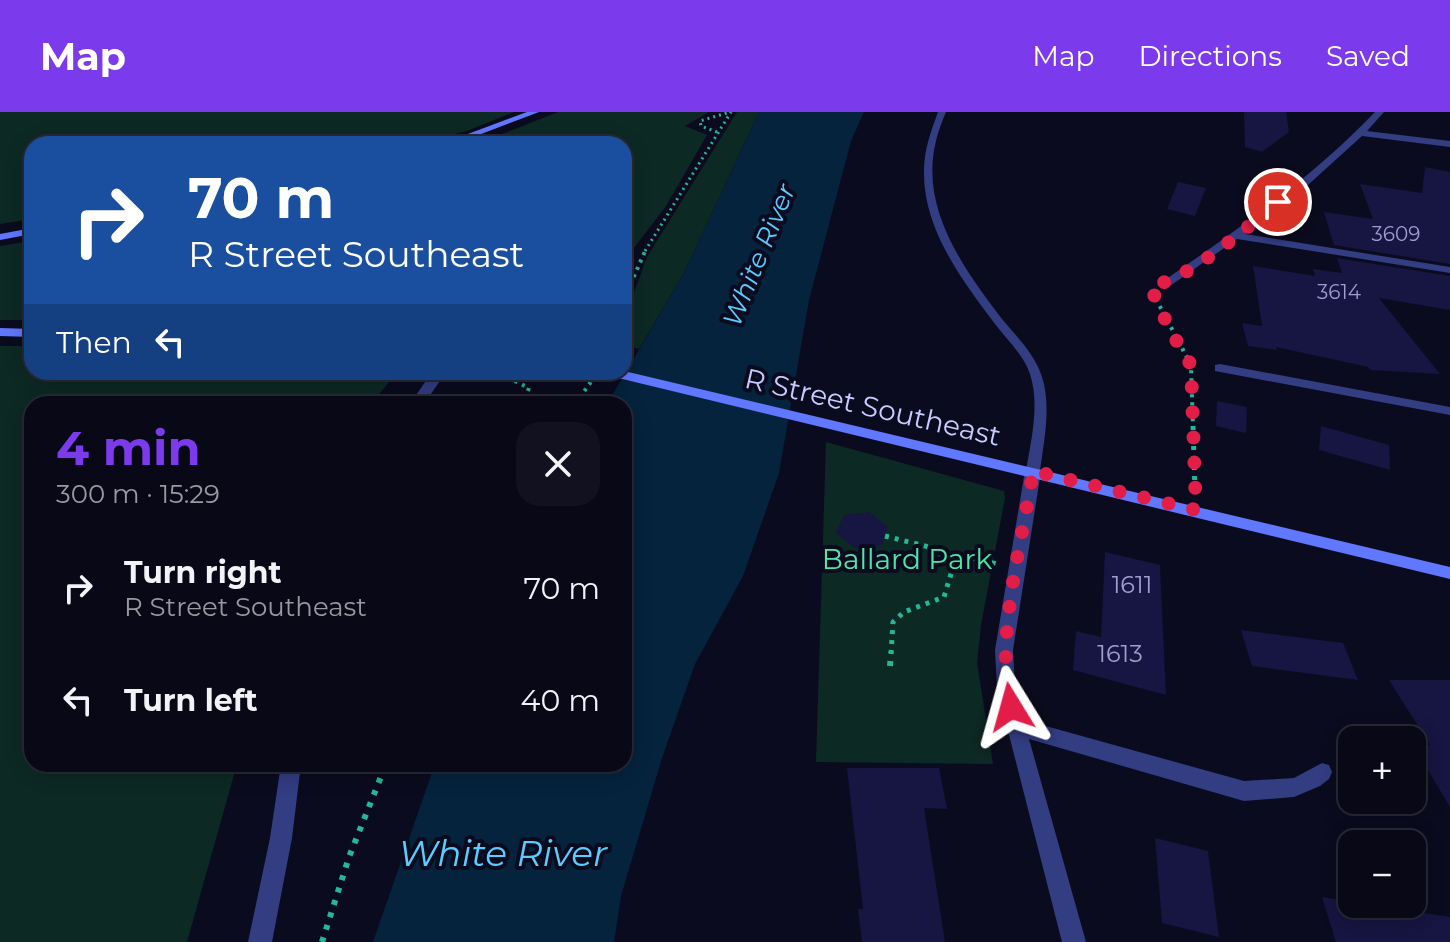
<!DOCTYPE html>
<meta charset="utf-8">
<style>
:root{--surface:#080817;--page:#111120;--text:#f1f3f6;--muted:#989aa1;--line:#292936;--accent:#7c3aed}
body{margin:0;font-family:Montserrat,sans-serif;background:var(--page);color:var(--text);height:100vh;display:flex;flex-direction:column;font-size:30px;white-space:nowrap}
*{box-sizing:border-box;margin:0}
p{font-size:26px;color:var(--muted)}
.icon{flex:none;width:44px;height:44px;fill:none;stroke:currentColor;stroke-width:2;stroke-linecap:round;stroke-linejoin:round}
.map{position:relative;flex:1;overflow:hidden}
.side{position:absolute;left:24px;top:284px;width:608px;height:376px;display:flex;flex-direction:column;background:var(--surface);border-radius:24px;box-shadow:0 4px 20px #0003,0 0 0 2px var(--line)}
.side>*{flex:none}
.top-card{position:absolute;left:24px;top:24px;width:608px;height:244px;border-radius:24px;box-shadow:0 4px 20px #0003,0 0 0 2px var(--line);background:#1a4fa0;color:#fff;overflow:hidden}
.controls{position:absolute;left:1338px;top:614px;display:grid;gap:16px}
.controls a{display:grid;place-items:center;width:88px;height:88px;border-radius:16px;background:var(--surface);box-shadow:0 4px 20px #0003,0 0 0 2px var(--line);font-size:40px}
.pin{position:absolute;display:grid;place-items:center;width:68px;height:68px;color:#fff;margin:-34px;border:4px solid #fff;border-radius:50%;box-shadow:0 2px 8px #0007}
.me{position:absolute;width:88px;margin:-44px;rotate:352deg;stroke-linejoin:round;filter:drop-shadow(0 0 6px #0008)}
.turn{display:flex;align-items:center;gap:28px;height:168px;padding:0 32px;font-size:36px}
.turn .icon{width:104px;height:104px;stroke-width:2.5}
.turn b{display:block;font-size:56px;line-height:68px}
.then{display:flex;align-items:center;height:76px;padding:0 32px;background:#0003;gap:16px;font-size:30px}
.round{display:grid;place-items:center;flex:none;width:84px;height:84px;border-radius:24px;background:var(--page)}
.overview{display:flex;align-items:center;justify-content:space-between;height:136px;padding:0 32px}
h1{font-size:48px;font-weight:700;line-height:60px;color:var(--accent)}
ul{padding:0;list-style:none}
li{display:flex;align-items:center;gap:24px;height:112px;padding:0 32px}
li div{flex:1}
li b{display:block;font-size:30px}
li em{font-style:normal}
header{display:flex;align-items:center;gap:48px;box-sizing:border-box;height:112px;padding:0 40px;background:var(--accent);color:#fff}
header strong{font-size:38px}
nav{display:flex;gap:44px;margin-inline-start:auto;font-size:28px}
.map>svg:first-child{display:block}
.green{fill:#0d2924}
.water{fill:#05233d}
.building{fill:#171541}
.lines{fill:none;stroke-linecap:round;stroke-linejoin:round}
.path-far3{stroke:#24b795;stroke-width:3;stroke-dasharray:2 4;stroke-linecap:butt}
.path-far2{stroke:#24b795;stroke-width:4;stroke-dasharray:3 5;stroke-linecap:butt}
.path-far1{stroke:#24b795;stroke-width:5;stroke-dasharray:4 6;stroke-linecap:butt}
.path{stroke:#24b795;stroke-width:6;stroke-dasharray:5 8;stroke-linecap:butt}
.lane{fill:#323d82;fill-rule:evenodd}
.street{fill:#323d82;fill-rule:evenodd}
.secondary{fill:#6077ff;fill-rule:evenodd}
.route{stroke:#e11d48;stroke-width:14;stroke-dasharray:0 25.2}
.labels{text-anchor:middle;stroke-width:8;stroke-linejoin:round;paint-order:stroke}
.far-number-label{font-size:20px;fill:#9c9ed0}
.number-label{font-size:24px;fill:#9c9ed0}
.far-water-label{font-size:26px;font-style:italic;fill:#57ceff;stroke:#0b0b1f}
.street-label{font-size:28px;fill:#c9ccff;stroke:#0b0b1f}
.park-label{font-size:28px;fill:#4de7a6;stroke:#0b0b1f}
.near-water-label{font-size:36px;font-style:italic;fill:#57ceff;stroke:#0b0b1f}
</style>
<header>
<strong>Map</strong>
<nav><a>Map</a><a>Directions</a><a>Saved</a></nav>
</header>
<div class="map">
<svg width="1450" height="830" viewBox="0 0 1450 830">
<rect width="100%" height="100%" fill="#0b0b1f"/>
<!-- green -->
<g class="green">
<path d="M0 0H514L467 19 414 32H32V107L0 112Z"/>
<path d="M558 0H709L685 14 707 23 666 94 624 149V32H477Z"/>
<path d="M737 0H759L684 161 639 237 624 233 632 186 647 145Z"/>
<path d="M32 129V208H0V134Z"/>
<path d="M0 234H32V260H391L390 269 371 292H32V652H237L187 830H0Z"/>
<path d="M826 330 1004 379 1005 386 981 513 977 551 993 652 816 650Z"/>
</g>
<!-- water -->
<path class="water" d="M759 0H864L851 29 809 188 779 361 743 464 695 552 662 646 621 784 614 830H373L435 652H624V292H607L684 161Z"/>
<!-- building -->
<g class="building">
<path d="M1244 0H1286L1289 20 1262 40 1245 35Z"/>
<path d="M1425 55 1450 60V152L1334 133 1324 100 1373 107 1360 72 1422 81Z"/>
<path d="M1178 70 1206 76 1195 104 1167 97Z"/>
<path d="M1337 146 1450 164V198L1379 186 1440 262 1371 258 1368 255 1276 235 1277 238 1248 234 1242 211 1262 214 1253 154 1315 164 1313 157 1342 161Z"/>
<path d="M1217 289 1247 295 1246 321 1216 314Z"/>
<path d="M1321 314 1389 333 1390 358 1319 338Z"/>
<path d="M869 400 888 415 882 433 855 436 836 421 844 403Z"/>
<path d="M1105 440 1160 453 1166 583 1073 558 1076 519 1101 525Z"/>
<path d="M1241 518 1343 531 1358 568 1252 554Z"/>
<path d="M1389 568H1450V695L1413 633H1430Z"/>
<path d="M847 656H939L947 697 924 696 945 830H862L858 797H863Z"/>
<path d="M1155 726 1208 739 1219 825 1162 811Z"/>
<path d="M1322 785 1450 805V830H1336Z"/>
</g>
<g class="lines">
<!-- path-far3 -->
<g class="path-far3">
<path d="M717 20 701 14 700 9 730 0"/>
<path d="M645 139 731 0"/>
</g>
<!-- path-far2 -->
<g class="path-far2">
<path d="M624 187 646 137"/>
<path d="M1156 187 1191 253 1193 316"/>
<path d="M508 260 505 264 529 276 523 292"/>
<path d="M575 292 593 267"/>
</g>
<!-- path-far1 -->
<g class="path-far1">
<path d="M1193 314 1195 380"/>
<path d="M885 424 997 452"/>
<path d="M891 542 893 510 904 500 944 485 957 442"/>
</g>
<!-- path -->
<g class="path">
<path d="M890 554 891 540"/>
<path d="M322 830 349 745 386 652"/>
</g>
<!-- lane -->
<path class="lane" d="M938 0H946C942 10 938 19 936 29 919 96 964 157 1002 207 1016 224 1033 240 1041 262 1052 292 1044 328 1040 359L1033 364 1026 359C1031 328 1040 293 1030 262 1023 242 1007 228 995 212 962 168 923 117 924 59 924 38 931 19 938 0Z"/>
<!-- street -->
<g class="street">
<path d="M1375 0H1384L1367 19 1450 29V35L1362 24 1309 72 1245 122 1450 155V161L1237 127 1170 174H1162V170C1237 118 1312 66 1375 0Z"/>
<path d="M1220 252 1450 295V303L1215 259V253Z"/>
<path d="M432 260H446L424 292H410Z"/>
<path d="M1033 354 1041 359 1013 538 1015 576 1024 608 1244 669 1294 666 1322 651 1329 653 1332 660 1329 667 1320 674 1294 685 1244 689 1029 627 1086 830H1062L997 576 995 538 1025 359Z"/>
<path d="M281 652H301L292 726 272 830H248L270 726Z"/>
</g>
<!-- secondary -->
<g class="secondary">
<path d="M527 0H539L455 32H441Z"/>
<path d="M32 116V122L0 128V122Z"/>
<path d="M0 216 32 217V225L0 224Z"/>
<path d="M624 259 1450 455V467L610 264 603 260Z"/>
</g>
</g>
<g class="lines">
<!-- route -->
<path class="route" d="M1011 595C994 530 1023 426 1033 359L1196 398 1191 253 1170 218 1150 174C1189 168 1247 115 1278 90"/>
</g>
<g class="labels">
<!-- far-number labels -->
<g class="far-number-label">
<text x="1396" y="129">3609</text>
<text x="1339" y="187">3614</text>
</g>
<!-- number labels -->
<g class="number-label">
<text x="1132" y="481">1611</text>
<text x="1120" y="550">1613</text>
</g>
<!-- far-water labels -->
<g class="far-water-label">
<text transform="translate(759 143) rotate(-68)" y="9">White River</text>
</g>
<!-- street labels -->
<g class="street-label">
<text transform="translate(873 295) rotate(13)" y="10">R Street Southeast</text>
</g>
<!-- park labels -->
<g class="park-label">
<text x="907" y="457">Ballard Park</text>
</g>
<!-- near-water labels -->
<g class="near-water-label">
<text x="503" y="754">White River</text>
</g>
</g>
</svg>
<div class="controls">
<a>+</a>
<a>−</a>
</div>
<div class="pin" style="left:1278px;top:90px;background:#d93025"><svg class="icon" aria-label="arrive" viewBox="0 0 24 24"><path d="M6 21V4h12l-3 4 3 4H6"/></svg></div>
<svg class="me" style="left:1011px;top:595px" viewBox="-20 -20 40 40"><path d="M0-17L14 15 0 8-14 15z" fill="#e11d48" stroke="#fff" stroke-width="4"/></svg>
<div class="top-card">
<div class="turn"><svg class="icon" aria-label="right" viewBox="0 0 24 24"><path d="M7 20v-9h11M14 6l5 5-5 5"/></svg><div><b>70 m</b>R Street Southeast</div></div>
<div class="then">Then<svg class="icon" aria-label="left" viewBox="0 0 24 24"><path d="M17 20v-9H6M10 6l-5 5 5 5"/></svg></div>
</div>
<section class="side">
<div class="overview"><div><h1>4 min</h1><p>300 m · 15:29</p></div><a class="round"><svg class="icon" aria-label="close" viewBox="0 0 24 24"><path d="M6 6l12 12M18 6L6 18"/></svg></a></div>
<ul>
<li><svg class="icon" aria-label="right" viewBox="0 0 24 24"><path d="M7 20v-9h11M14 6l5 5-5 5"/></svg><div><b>Turn right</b><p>R Street Southeast</p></div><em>70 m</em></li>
<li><svg class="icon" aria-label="left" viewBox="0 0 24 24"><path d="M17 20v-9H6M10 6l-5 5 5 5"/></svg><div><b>Turn left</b></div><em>40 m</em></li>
</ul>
</section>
</div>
